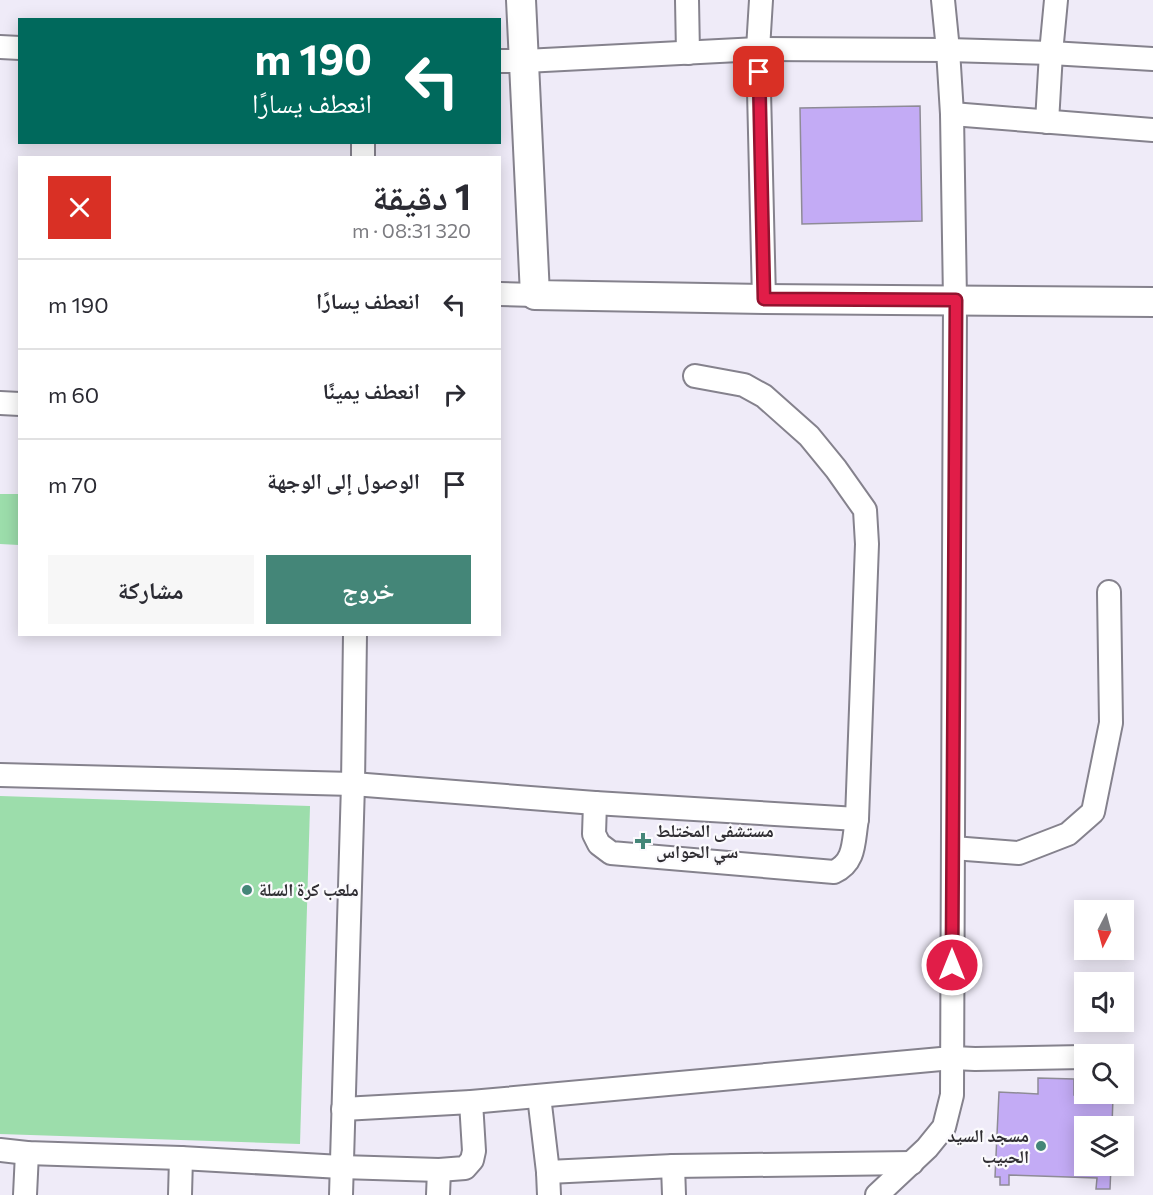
<!DOCTYPE html>
<html lang="ar">
<meta charset="utf-8">
<style>
:root{--surface:#fff;--page:#f7f7f7;--text:#2b2b33;--muted:#7c7c81;--line:#e1e1e2;--accent:#448678}
body{margin:0;font-family:Commissioner,"Noto Naskh Arabic",sans-serif;background:var(--page);color:var(--text);direction:rtl;height:100vh;display:flex;flex-direction:column;font-size:22px;white-space:nowrap}
*{box-sizing:border-box;margin:0}
p{font-size:20px;color:var(--muted)}
.icon{flex:none;width:33px;height:33px;fill:none;stroke:currentColor;stroke-width:2;stroke-linecap:round;stroke-linejoin:round}
.map{position:relative;flex:1;overflow:hidden;direction:ltr}
.side{position:absolute;left:18px;top:156px;width:483px;height:480px;display:flex;flex-direction:column;background:var(--surface);border-radius:0px;box-shadow:0 3px 15px #0003;direction:rtl}
.side>*{flex:none}
.hud{position:absolute;left:18px;top:18px;width:483px;height:126px;border-radius:0px;box-shadow:0 3px 15px #0003;direction:rtl;background:#00695c;color:#fff;overflow:hidden}
.needle{width:39px;rotate:186deg}
.controls{position:absolute;left:1074px;top:900px;display:grid;gap:12px}
.controls a{display:grid;place-items:center;width:60px;height:60px;border-radius:0px;background:var(--surface);box-shadow:0 3px 15px #0003;font-size:30px}
.pin{position:absolute;display:grid;place-items:center;width:51px;height:51px;color:#fff;margin:-26px;border-radius:12px;box-shadow:0 3px 9px #0006}
.me{position:absolute;width:66px;margin:-33px;rotate:0deg;stroke-linejoin:round;filter:drop-shadow(0 0 4px #0008)}
.turn{display:flex;align-items:center;gap:21px;height:126px;padding:0 30px;font-size:27px}
.turn .icon{width:78px;height:78px;stroke-width:2.5}
.turn b{display:block;font-size:42px;line-height:51px}
.round{display:grid;place-items:center;flex:none;width:63px;height:63px;border-radius:0px;background:var(--page)}
.headline{display:flex;align-items:center;justify-content:space-between;height:102px;padding:0 30px}
h1{font-size:36px;font-weight:700;line-height:45px}
.action{display:flex;gap:12px;margin-top:auto;padding:12px 30px}
.action a{flex:1;height:69px;border-radius:0px;background:var(--accent);color:#fff;font-size:24px;font-weight:700;line-height:69px;text-align:center}
.action a+a{background:var(--page);color:var(--text)}
ul{padding:0;list-style:none}
li{display:flex;align-items:center;gap:18px;height:90px;padding:0 30px;border-top:2px solid var(--line)}
li div{flex:1}
li b{display:block;font-size:22px}
li em{font-style:normal}
.map>svg:first-child{display:block}
.green{fill:#9cddab}
.building{fill:#c3abf5;stroke:#8e8b96;stroke-width:1.5}
.lines{fill:none;stroke-linecap:round;stroke-linejoin:round}
.minor-casing{stroke:#85828d;stroke-width:26}
.major-casing{stroke:#85828d;stroke-width:32}
.minor{stroke:#fff;stroke-width:22}
.major{stroke:#fff;stroke-width:28}
.route-casing{stroke:#92132f;stroke-width:15}
.route{stroke:#e11d48;stroke-width:10}
.poi-dot{fill:#448678;stroke:#fbfafd;stroke-width:2}
.labels{text-anchor:middle;stroke-width:4.5;stroke-linejoin:round;paint-order:stroke}
.poi-label{font-size:18px;font-weight:bold;fill:#302e33;stroke:#fbfafd;text-anchor:start}
</style>
<div class="map">
<svg width="1153" height="1195" viewBox="0 0 1153 1195">
<rect width="100%" height="100%" fill="#efebf8"/>
<!-- green -->
<g class="green">
<path d="M0 494H19V545L0 544Z"/>
<path d="M0 796 310 806 300 1144 0 1134Z"/>
</g>
<!-- building -->
<g class="building">
<path d="M920 106 922 221 802 224 800 108Z"/>
<path d="M1038 1078 1074 1079V1095L1113 1097 1112 1126H1084V1166H1111L1110 1189H1096L1097 1178 1009 1175V1185H1000V1177H995L999 1092 1038 1094Z"/>
</g>
<g class="lines">
<defs>
<g id="minor">
<path d="M687 0 688 53"/>
<path d="M761 0 758 49 764 299"/>
<path d="M0 47 20 48"/>
<path d="M500 61H525L758 49 948 50 1051 53 1153 59"/>
<path d="M952 114 1153 130"/>
<path d="M1047 122 1051 53 1056 0"/>
<path d="M363 142V158"/>
<path d="M500 294 535 295"/>
<path d="M0 403 20 404"/>
<path d="M0 775 353 784 595 803 857 819"/>
<path d="M595 803 594 834 599 844 611 853 834 872C856 862 853 841 857 819L867 544 865 510 836 469 809 436 764 396 744 385 695 376"/>
<path d="M953 848 1019 853 1068 834 1093 812 1111 723 1109 592"/>
<path d="M539 1096 548 1172 549 1195"/>
<path d="M343 1109 471 1102 952 1058 975 1059 1084 1057"/>
<path d="M0 1150 27 1153 181 1158 341 1167 439 1170 465 1168 472 1160 474 1151 471 1102"/>
<path d="M673 1166 674 1195"/>
<path d="M548 1172 673 1166 912 1163"/>
<path d="M25 1195 27 1153"/>
<path d="M180 1195 181 1158"/>
<path d="M341 1195 353 784 355 634"/>
<path d="M438 1195 439 1170"/>
<path d="M877 1195 927 1148 944 1127 952 1095 955 300 952 114 948 50 943 0"/>
</g>
<path id="major" d="M521 0 535 295 764 299 1153 302"/>
</defs>
<!-- minor casing -->
<use href="#minor" class="minor-casing"/>
<!-- major casing -->
<use href="#major" class="major-casing"/>
<!-- minor -->
<use href="#minor" class="minor"/>
<!-- major -->
<use href="#major" class="major"/>
</g>
<g class="lines">
<defs>
<path id="route" d="M759 72 764 299 956 300 952 965"/>
</defs>
<!-- route casing -->
<use href="#route" class="route-casing"/>
<!-- route -->
<use href="#route" class="route"/>
</g>
<!-- markers -->
<g class="poi-dot">
<path d="M640 832h6v6h6v6h-6v6h-6v-6h-6v-6h6z"/>
<circle cx="247" cy="890" r="6"/>
<circle cx="1041" cy="1146" r="6"/>
</g>
<g class="labels">
<!-- poi labels -->
<g class="poi-label">
<text x="656" y="837">مستشفى المختلط<tspan x="656" dy="21">سي الحواس</tspan></text>
<text x="259" y="896">ملعب كرة السلة</text>
<text x="1029" y="1142" text-anchor="end">مسجد السيد<tspan x="1029" dy="21">الحبيب</tspan></text>
</g>
</g>
</svg>
<div class="controls">
<a><svg class="needle" viewBox="-14 -14 28 28"><path d="M0-13l5 13h-10z" fill="#e53935"/><path d="M0 13l5-13h-10z" fill="#7c7c81"/></svg></a>
<a><svg class="icon" aria-label="sound" viewBox="0 0 24 24"><path d="M4 9h4l5-4v14l-5-4H4zM17 9q2 3 0 6"/></svg></a>
<a><svg class="icon" aria-label="search" viewBox="0 0 24 24"><circle cx="10" cy="10" r="6"/><path d="M15 15l6 6"/></svg></a>
<a><svg class="icon" aria-label="layers" viewBox="0 0 24 24"><path d="M12 4l9 5-9 5-9-5zM3 14l9 5 9-5"/></svg></a>
</div>
<div class="pin" style="left:759px;top:72px;background:#d93025"><svg class="icon" aria-label="arrive" viewBox="0 0 24 24"><path d="M6 21V4h12l-3 4 3 4H6"/></svg></div>
<svg class="me" style="left:952px;top:965px" viewBox="-20 -20 40 40"><circle r="17" fill="#e11d48" stroke="#fff" stroke-width="3"/><path d="M0-11L8 9 0 5-8 9z" fill="#fff"/></svg>
<div class="hud">
<div class="turn"><svg class="icon" aria-label="left" viewBox="0 0 24 24"><path d="M17 20v-9H6M10 6l-5 5 5 5"/></svg><div><b>190 m</b>انعطف يسارًا</div></div>
</div>
<section class="side">
<div class="headline"><div><h1>1 دقيقة</h1><p>320 m · 08:31</p></div><a class="round" style="background:#d93025;color:#fff"><svg class="icon" aria-label="close" viewBox="0 0 24 24"><path d="M6 6l12 12M18 6L6 18"/></svg></a></div>
<ul>
<li><svg class="icon" aria-label="left" viewBox="0 0 24 24"><path d="M17 20v-9H6M10 6l-5 5 5 5"/></svg><div><b>انعطف يسارًا</b></div><em>190 m</em></li>
<li><svg class="icon" aria-label="right" viewBox="0 0 24 24"><path d="M7 20v-9h11M14 6l5 5-5 5"/></svg><div><b>انعطف يمينًا</b></div><em>60 m</em></li>
<li><svg class="icon" aria-label="arrive" viewBox="0 0 24 24"><path d="M6 21V4h12l-3 4 3 4H6"/></svg><div><b>الوصول إلى الوجهة</b></div><em>70 m</em></li>
</ul>
<div class="action"><a>خروج</a><a>مشاركة</a></div>
</section>
</div>
